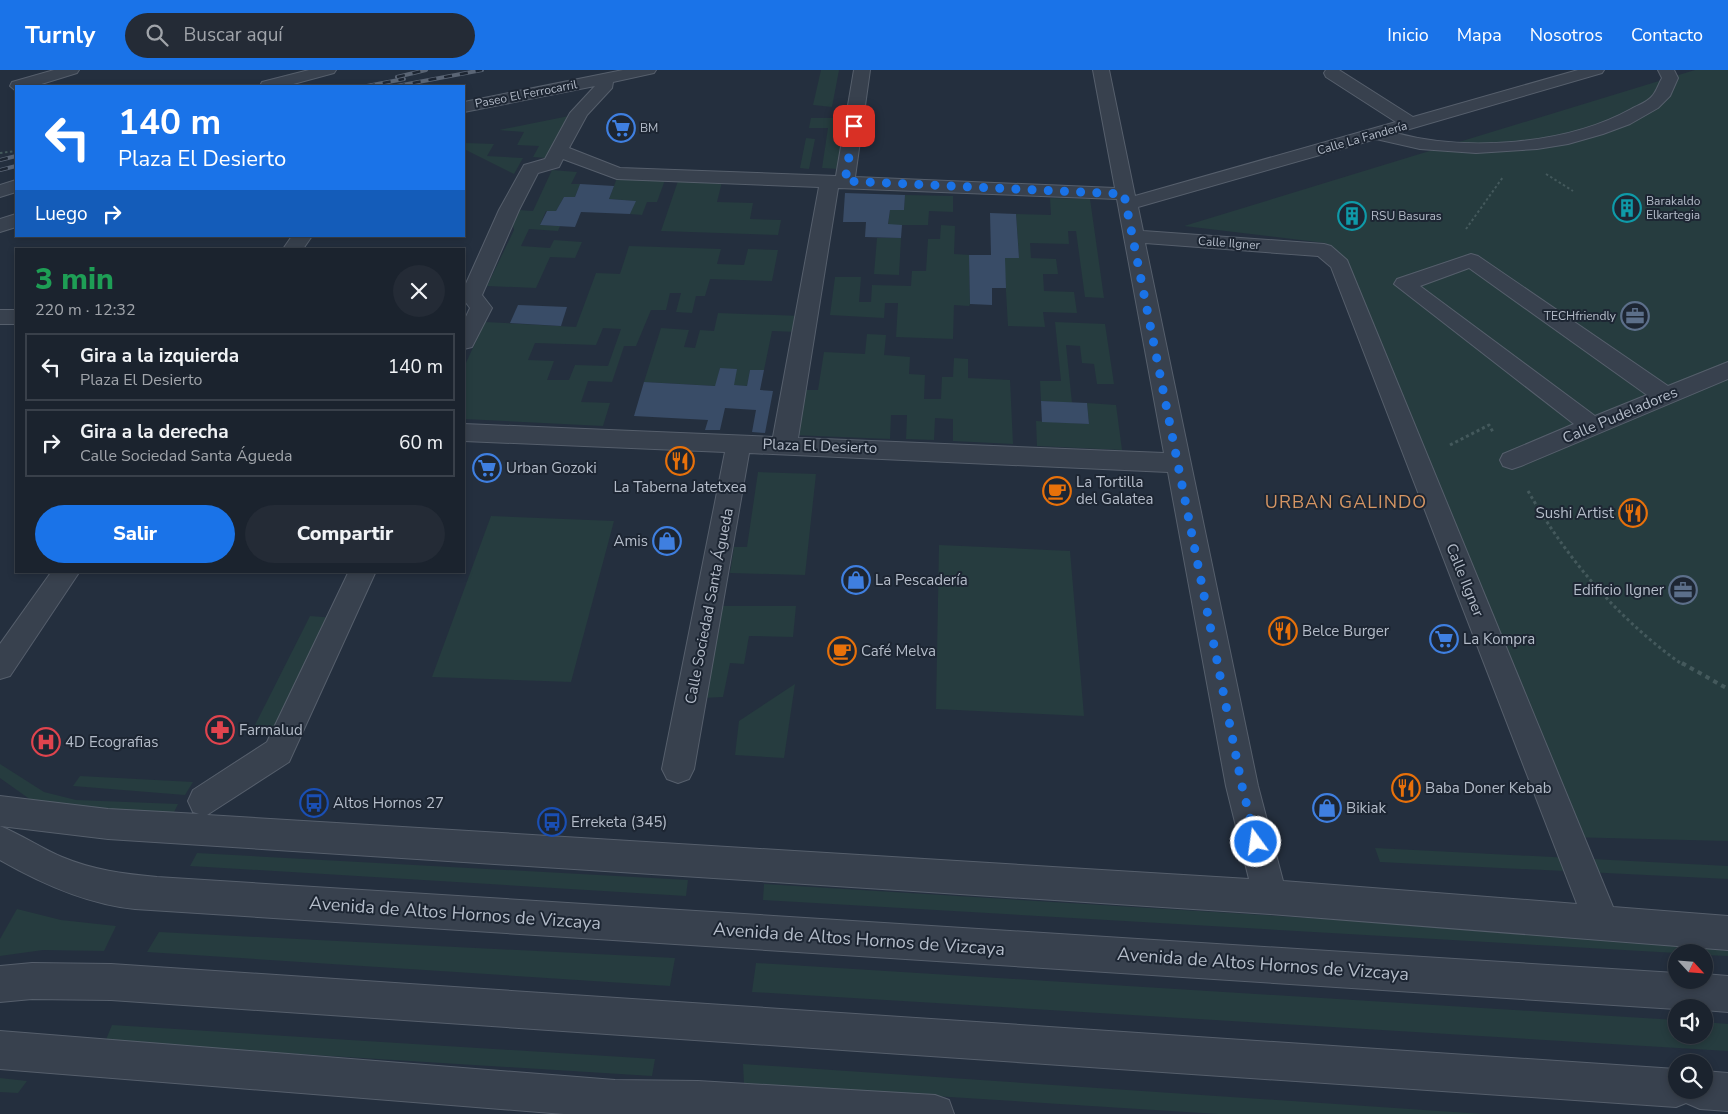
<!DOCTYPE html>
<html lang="es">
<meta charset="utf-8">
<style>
:root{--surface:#1b232e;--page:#242b36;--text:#f1f3f6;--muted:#a0a4aa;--line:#39404a;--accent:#1a73e8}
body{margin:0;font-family:"Nunito Sans",sans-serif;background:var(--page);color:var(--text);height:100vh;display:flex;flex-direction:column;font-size:19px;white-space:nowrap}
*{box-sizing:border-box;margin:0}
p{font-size:16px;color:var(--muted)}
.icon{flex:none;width:28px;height:28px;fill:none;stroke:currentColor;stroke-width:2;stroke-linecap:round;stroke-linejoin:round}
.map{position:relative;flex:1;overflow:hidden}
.side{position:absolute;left:15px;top:178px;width:450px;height:325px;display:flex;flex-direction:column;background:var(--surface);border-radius:0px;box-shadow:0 2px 8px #0003,0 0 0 1px var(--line)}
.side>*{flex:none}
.hud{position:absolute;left:15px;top:15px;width:450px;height:152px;border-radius:0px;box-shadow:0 2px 8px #0003,0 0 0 1px var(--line);background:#1a73e8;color:#fff;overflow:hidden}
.needle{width:32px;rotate:116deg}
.fabs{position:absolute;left:1668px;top:874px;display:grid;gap:10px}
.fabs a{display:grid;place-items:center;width:45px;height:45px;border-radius:50%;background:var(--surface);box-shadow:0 2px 8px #0003,0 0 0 1px var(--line);font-size:25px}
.pin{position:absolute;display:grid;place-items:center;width:42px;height:42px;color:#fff;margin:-21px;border-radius:10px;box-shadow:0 2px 8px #0006}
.me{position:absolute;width:55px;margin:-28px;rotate:346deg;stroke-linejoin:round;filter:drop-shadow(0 0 4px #0008)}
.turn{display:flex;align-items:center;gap:18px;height:105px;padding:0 20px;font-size:22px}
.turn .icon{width:65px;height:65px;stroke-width:2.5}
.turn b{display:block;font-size:35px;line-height:42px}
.then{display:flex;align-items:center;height:48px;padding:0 20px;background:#0003;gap:10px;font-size:19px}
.round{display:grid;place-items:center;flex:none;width:52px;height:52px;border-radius:26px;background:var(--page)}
.summary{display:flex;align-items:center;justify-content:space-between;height:85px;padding:0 20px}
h1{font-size:30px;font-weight:800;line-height:38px;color:#1e9e55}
.action{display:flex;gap:10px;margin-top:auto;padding:10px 20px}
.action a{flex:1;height:58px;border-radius:30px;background:var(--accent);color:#fff;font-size:20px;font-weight:800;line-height:58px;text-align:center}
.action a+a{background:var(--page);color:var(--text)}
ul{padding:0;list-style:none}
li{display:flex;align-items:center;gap:15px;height:68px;margin:0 10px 8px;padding:0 10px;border:2px solid var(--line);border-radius:0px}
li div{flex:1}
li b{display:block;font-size:19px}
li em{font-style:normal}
header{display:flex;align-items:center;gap:30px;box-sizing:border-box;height:70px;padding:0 25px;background:var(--accent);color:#fff}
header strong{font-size:24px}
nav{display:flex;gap:28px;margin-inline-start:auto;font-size:18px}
.search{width:350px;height:45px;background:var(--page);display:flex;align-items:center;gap:12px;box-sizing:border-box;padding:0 18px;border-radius:28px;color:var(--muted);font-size:19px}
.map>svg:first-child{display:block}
.green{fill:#263c3f;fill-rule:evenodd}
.water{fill:#394c67}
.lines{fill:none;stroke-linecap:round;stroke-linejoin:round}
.minor-casing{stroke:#565f6c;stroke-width:2}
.path-far2{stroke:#44595c;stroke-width:2;stroke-dasharray:2.5 2.5;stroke-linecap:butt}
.path-far1{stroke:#44595c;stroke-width:3;stroke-dasharray:3 3;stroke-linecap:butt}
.path{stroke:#44595c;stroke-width:4;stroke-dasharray:4.5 4.5;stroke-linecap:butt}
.minor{fill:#38414e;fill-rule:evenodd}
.rail-casing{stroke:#5a6575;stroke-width:4}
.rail{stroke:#1d2633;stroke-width:2.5;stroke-dasharray:8;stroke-linecap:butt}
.route{stroke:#1a73e8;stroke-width:9;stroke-dasharray:0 16.2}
.labels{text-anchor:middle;stroke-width:4;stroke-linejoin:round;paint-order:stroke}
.far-street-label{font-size:12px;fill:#b4bcc9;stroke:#1d2633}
.far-poi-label{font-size:12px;fill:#b4bcc9;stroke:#1d2633;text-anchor:start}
.street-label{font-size:15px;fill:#b4bcc9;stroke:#1d2633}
.poi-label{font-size:15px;fill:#b4bcc9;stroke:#1d2633;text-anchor:start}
.quarter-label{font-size:18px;letter-spacing:1px;fill:#d59563;stroke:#1d2633}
.near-street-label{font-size:18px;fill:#b4bcc9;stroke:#1d2633}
</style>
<header>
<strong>Turnly</strong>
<div class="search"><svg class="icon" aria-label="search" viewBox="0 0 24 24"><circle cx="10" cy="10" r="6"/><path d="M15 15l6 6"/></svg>Buscar aquí</div>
<nav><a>Inicio</a><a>Mapa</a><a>Nosotros</a><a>Contacto</a></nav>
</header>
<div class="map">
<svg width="1728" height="1044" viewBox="0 0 1728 1044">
<rect width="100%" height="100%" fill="#242f3e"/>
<!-- green -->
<g class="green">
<path d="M821 0H839L832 37 813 35Z"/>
<path d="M1695 0H1728V771L1566 767 1340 194 1325 173 1184 156Z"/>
<path d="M569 46 546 88 533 87 539 76 517 75 524 62 499 60Z"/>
<path d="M811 48H846L839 99 822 98 828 58H809Z"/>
<path d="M806 68 815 69 809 99 800 98Z"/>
<path d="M464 73 494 74 487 86 523 88 514 104 464 79Z"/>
<path d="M552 100 577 102 571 114H580L575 127H564L556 141H546L540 155 560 156 558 161 529 159 521 176 550 178 554 170 582 172 575 188 550 187 536 218 487 216 514 160 513 155 519 140 533 141Z"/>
<path d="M617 108 665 110 657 132H647L642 145 630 144 635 131 609 129Z"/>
<path d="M678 111 722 112 717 132 753 133 750 149 781 150 778 165 661 161Z"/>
<path d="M905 125 953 126V142L929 141 928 155H888L890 140H904Z"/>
<path d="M1050 128 1090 129 1104 228 1085 227 1076 161H1068L1069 174 1030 173 1031 188 1056 189 1058 204H1043L1044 221 1074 222 1077 243 1043 242 1045 257 1008 256 1004 187H1019L1016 144 1051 145Z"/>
<path d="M941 155 955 156 954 184 969 185 970 234 969 236 954 235 953 269 896 267 898 233H885L884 248 830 245 835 207H861L859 232H871L872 215 911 216 912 201H926L928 169H940Z"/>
<path d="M877 168H901L899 205 874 204Z"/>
<path d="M629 176 721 179 717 194 744 195 748 179 778 180 772 211 710 209 705 226H696L692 243 676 242 681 223H670L666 240H651L636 276H624L612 312 588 311 581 332 610 333 603 356 464 349V297L485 252 576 257 596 203 620 204ZM603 258 621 259 608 296 575 295 569 310H547L554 291 528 290 535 273 596 275Z"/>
<path d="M718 243 801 246 798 262 772 261 764 300H750L747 316 733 315 720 298 716 316 644 312 661 258 689 260 684 277 695 278 700 260 714 261Z"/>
<path d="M1055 252 1105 254 1114 314H1097L1094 294 1082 293 1080 276 1066 275 1072 333 1041 331 1040 311H1061Z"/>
<path d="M867 264 886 265 884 285 910 287 909 304 925 305 924 329H941L942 307H953L954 288 968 289V308L1010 310 1013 374 953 371V349L935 348 934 370 906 369 907 345H891L890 369 792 365 798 320H818L824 282 865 284Z"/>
<path d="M1087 333 1116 335 1122 380 1037 376 1036 351 1089 354Z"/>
<path d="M758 402 816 404 805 505 730 503 734 477H747Z"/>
<path d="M491 446 614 451 571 612 432 607Z"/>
<path d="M939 475 1070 481 1084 646 936 639Z"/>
<path d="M720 536H796L793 567 749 566 744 594 730 593 723 627 703 628Z"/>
<path d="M310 546 335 548 281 663H251Z"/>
<path d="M795 614 784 688 735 685 739 651Z"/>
<path d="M0 694 44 722 76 730 178 734 171 748 83 741 31 730 0 708Z"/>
<path d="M80 706 193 712 185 725 73 716Z"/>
<path d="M1375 778 1728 796V809L1380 792Z"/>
<path d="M197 783 688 810 686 826 190 796Z"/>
<path d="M764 814 1728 874V886L1704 885V882L1676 883 763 830Z"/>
<path d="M17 839 61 850 116 856 104 881 43 880 0 886V869Z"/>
<path d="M159 862 675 888 670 916 147 882Z"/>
<path d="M756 893 1676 950V965H1704V952L1728 954V981L752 922Z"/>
<path d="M112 955 655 989 652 1006 105 972Z"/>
<path d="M743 994 1483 1044H1218L744 1014Z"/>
<path d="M0 1008 27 1011 18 1023 0 1022Z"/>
</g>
<!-- water -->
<g class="water">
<path d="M580 114 614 116 609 129 636 131 630 144 581 142 575 157 540 155 547 141H556L564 127H575Z"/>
<path d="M845 123 905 125 904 140H890L888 154 902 155 901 168 865 167 866 152H843Z"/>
<path d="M990 143 1016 144 1019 188H1005L1006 218H992V235L970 234 969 185H991Z"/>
<path d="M518 235 567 237 561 256 510 253Z"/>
<path d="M720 298 737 299 734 315 747 316 750 300H764L760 320 773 321 765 363 752 362 756 340 725 338 720 360H705L708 350 634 346 644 312 715 316Z"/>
<path d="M1041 331 1087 333 1089 354 1042 352Z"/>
</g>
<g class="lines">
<defs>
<g id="minor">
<path d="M54 0H79L77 3 35 16H16V21L10 16 12 12Z"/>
<path d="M309 0H336L334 3 286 16H260L262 12Z"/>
<path d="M623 0H656L654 3 613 12 612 18 587 45 569 78 620 98 836 106 854 0H870L855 107 1115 118 1093 0H1109L1135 126 1396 52 1326 7 1324 3 1326 0H1339L1413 47 1578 0H1604L1602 3 1396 63C1466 82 1566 75 1631 39 1638 35 1648 32 1653 25 1657 20 1659 13 1662 8L1658 0H1674L1678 8 1670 26 1658 38 1630 54 1603 64 1568 74 1537 79 1476 83 1420 79 1376 69 1138 137 1143 161 1324 174 1331 176 1347 190 1613 837 1728 846V880L1270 844 108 769 0 756V726L108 739 199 744 193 742 188 731 193 720 267 672 349 501H376L289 692 207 745 1249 809 1226 716 1168 402 749 383 694 699 689 709 678 713 667 709 662 699 725 382 464 371V354L773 367 819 117 617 109 563 89 559 97 538 103 519 140 482 225 492 238 472 277 464 279V251L470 238 464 230V218L499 140 524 95 545 89 570 43 595 16 464 42V32ZM838 118 1117 129 1164 383 798 368ZM1145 173 1318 186 1331 197 1577 834 1283 811 1258 716Z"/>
<path d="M16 110V122L0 127V115Z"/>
<path d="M16 144V157L0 162V149Z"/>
<path d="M292 166H312L303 179H283Z"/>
<path d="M1471 184 1478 186 1668 316 1728 292V309L1521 396 1512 399 1503 396 1500 390 1503 384 1574 354 1394 214 1397 209ZM1469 198 1647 325 1595 346 1420 216Z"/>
<rect x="0" y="240" width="16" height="14"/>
<path d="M52 501H80L10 606 0 609V574Z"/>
<path d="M0 756C22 765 41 778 62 787 93 800 124 804 157 807L1676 903V910H1704V904L1728 906V942L1704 940V938L1676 939 135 839C87 834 42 814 0 790Z"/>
<path d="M32 893 111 894 1676 999V1020H1704V1001L1728 1003V1041L1700 1039 1686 1033 1676 1037 111 930 32 929 0 932V896Z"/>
<path d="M0 961 615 1010 698 1011 935 1025 949 1030 954 1044H564L0 999Z"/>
</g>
</defs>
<!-- minor casing -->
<use href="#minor" class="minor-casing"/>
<!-- path-far2 -->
<g class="path-far2">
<path d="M0 83 16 81"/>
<path d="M1546 104 1573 121"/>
<path d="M1466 159 1503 107"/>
</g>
<!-- path-far1 -->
<g class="path-far1">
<path d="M1450 375 1489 355 1493 362"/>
<path d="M1528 421C1567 489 1619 550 1683 595"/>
</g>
<!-- path -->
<path class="path" d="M1682 593 1728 619"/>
<!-- minor -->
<use href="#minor" class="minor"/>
<defs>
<g id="rail">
<path d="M397 7 426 0"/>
<path d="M367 16 404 9"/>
<path d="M397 16 482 0"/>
<path d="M0 90 16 86"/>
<path d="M0 100 16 96"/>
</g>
</defs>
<!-- rail casing -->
<use href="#rail" class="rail-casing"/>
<!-- rail -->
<use href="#rail" class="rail"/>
</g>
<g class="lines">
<!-- route -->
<path class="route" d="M854 56 845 111 1124 124 1242 716 1256 772"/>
</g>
<!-- icons -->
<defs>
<symbol id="supermarket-ring" viewBox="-11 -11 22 22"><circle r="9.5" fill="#1d2633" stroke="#3f7fe0" stroke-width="1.5"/><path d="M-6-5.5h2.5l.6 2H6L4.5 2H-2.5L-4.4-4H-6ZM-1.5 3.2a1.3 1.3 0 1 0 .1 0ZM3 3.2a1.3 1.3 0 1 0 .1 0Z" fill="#3f7fe0"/></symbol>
<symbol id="building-ring" viewBox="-11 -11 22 22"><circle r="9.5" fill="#1d2633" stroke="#0f9aa8" stroke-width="1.5"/><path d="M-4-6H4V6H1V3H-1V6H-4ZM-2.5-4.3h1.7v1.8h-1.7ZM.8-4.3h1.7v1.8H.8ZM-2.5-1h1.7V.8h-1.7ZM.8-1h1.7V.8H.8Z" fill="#0f9aa8"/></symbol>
<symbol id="office-ring" viewBox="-11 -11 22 22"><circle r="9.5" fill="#1d2633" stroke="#5c6f8a" stroke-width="1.5"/><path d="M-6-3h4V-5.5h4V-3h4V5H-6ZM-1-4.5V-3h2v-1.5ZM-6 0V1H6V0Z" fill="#5c6f8a"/></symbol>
<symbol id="restaurant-ring" viewBox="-11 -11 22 22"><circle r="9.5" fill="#1d2633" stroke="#e8710a" stroke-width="1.5"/><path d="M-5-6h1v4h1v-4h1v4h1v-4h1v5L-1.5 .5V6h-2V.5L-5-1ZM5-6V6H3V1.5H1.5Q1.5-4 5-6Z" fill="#e8710a"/></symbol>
<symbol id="cafe-ring" viewBox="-11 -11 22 22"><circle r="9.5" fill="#1d2633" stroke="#e8710a" stroke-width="1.5"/><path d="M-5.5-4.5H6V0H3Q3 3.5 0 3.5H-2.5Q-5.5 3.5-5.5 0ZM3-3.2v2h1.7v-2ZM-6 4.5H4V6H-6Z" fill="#e8710a"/></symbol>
<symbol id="shop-ring" viewBox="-11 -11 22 22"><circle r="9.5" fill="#1d2633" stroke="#3f7fe0" stroke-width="1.5"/><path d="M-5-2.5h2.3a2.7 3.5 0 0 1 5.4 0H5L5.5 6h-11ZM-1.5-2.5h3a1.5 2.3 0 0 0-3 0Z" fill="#3f7fe0"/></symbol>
<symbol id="pharmacy-ring" viewBox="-11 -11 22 22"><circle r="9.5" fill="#1d2633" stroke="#e0444e" stroke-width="1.5"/><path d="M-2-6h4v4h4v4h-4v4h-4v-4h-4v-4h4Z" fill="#e0444e"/></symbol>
<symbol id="hospital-ring" viewBox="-11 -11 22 22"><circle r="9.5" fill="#1d2633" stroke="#e0444e" stroke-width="1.5"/><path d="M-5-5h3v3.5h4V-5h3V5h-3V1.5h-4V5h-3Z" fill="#e0444e"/></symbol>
<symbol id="bus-ring" viewBox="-11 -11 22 22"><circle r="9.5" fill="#1d2633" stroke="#1a4fb4" stroke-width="1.5"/><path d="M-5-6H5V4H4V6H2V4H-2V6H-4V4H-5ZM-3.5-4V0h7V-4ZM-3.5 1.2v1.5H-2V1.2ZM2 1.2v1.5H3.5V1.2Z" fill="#1a4fb4"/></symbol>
</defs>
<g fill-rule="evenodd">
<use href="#supermarket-ring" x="605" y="42" width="32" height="32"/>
<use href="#building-ring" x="1611" y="122" width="32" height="32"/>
<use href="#building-ring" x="1336" y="130" width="32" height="32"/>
<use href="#office-ring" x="1619" y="230" width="32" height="32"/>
<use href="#restaurant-ring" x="664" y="375" width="32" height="32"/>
<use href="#supermarket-ring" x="471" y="382" width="32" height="32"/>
<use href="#cafe-ring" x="1041" y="405" width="32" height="32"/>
<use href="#restaurant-ring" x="1617" y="427" width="32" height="32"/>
<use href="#shop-ring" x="651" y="455" width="32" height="32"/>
<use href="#shop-ring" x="840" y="494" width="32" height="32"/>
<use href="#office-ring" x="1667" y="504" width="32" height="32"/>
<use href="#restaurant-ring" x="1267" y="545" width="32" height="32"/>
<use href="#supermarket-ring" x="1428" y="553" width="32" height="32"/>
<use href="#cafe-ring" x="826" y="565" width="32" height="32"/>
<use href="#pharmacy-ring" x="204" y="644" width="32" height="32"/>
<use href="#hospital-ring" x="30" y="656" width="32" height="32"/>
<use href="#restaurant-ring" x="1390" y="702" width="32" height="32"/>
<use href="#bus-ring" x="298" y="717" width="32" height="32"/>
<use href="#shop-ring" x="1311" y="722" width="32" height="32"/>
<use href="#bus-ring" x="536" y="736" width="32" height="32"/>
</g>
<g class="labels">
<!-- far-street labels -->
<g class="far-street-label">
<text transform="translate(526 24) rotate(-11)" y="4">Paseo El Ferrocarril</text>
<text transform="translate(1362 68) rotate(-16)" y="4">Calle La Fandería</text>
<text transform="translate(1229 173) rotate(4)" y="4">Calle Ilgner</text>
</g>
<!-- far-poi labels -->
<g class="far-poi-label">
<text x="640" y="62">BM</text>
<text x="1646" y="135">Barakaldo<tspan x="1646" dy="14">Elkartegia</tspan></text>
<text x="1371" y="150">RSU Basuras</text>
<text x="1616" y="250" text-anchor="end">TECHfriendly</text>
</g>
<!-- street labels -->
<g class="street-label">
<text transform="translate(1620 345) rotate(-23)" y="5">Calle Pudeladores</text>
<text transform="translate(820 376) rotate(2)" y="5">Plaza El Desierto</text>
<text transform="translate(1465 510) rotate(68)" y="5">Calle Ilgner</text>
<text transform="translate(709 536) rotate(-79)" y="5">Calle Sociedad Santa Águeda</text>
</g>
<!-- poi labels -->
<g class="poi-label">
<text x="506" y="403">Urban Gozoki</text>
<text x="1076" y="417">La Tortilla<tspan x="1076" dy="17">del Galatea</tspan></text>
<text x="680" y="422" text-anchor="middle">La Taberna Jatetxea</text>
<text x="1614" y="448" text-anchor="end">Sushi Artist</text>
<text x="648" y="476" text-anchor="end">Amis</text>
<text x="875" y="515">La Pescadería</text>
<text x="1664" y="525" text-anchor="end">Edificio Ilgner</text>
<text x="1302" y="566">Belce Burger</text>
<text x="1463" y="574">La Kompra</text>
<text x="861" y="586">Café Melva</text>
<text x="239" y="665">Farmalud</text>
<text x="65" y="677">4D Ecografias</text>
<text x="1425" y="723">Baba Doner Kebab</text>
<text x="333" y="738">Altos Hornos 27</text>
<text x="1346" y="743">Bikiak</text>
<text x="571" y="757">Erreketa (345)</text>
</g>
<!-- quarter labels -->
<g class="quarter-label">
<text x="1346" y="438">URBAN GALINDO</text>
</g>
<!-- near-street labels -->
<g class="near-street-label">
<text transform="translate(455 843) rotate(4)" y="6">Avenida de Altos Hornos de Vizcaya</text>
<text transform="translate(859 869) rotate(4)" y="6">Avenida de Altos Hornos de Vizcaya</text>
<text transform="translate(1263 894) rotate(4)" y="6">Avenida de Altos Hornos de Vizcaya</text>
</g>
</g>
</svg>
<div class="fabs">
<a><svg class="needle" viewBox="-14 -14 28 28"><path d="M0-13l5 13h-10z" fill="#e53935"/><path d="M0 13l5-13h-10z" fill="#a0a4aa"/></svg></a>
<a><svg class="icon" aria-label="sound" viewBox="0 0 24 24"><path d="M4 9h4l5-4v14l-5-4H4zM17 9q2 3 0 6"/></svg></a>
<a><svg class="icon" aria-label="search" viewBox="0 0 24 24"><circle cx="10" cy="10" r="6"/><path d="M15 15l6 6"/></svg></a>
</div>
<div class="pin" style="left:854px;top:56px;background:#d93025"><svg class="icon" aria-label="arrive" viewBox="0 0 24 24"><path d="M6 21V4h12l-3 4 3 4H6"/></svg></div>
<svg class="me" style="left:1256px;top:772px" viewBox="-20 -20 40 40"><circle r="17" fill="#1a73e8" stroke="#fff" stroke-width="3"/><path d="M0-11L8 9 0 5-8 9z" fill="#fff"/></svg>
<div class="hud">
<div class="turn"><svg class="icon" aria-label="left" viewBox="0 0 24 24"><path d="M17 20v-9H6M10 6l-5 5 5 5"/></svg><div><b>140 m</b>Plaza El Desierto</div></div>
<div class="then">Luego<svg class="icon" aria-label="right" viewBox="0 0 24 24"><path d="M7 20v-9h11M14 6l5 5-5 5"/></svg></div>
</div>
<section class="side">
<div class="summary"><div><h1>3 min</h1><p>220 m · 12:32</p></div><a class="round"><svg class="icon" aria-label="close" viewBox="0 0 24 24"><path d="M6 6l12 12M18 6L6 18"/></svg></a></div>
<ul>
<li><svg class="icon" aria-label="left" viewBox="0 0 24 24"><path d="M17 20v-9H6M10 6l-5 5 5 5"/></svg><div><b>Gira a la izquierda</b><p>Plaza El Desierto</p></div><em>140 m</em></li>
<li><svg class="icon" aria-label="right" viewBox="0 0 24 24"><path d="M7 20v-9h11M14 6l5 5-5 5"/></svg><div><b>Gira a la derecha</b><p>Calle Sociedad Santa Águeda</p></div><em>60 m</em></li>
</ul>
<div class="action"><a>Salir</a><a>Compartir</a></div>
</section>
</div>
